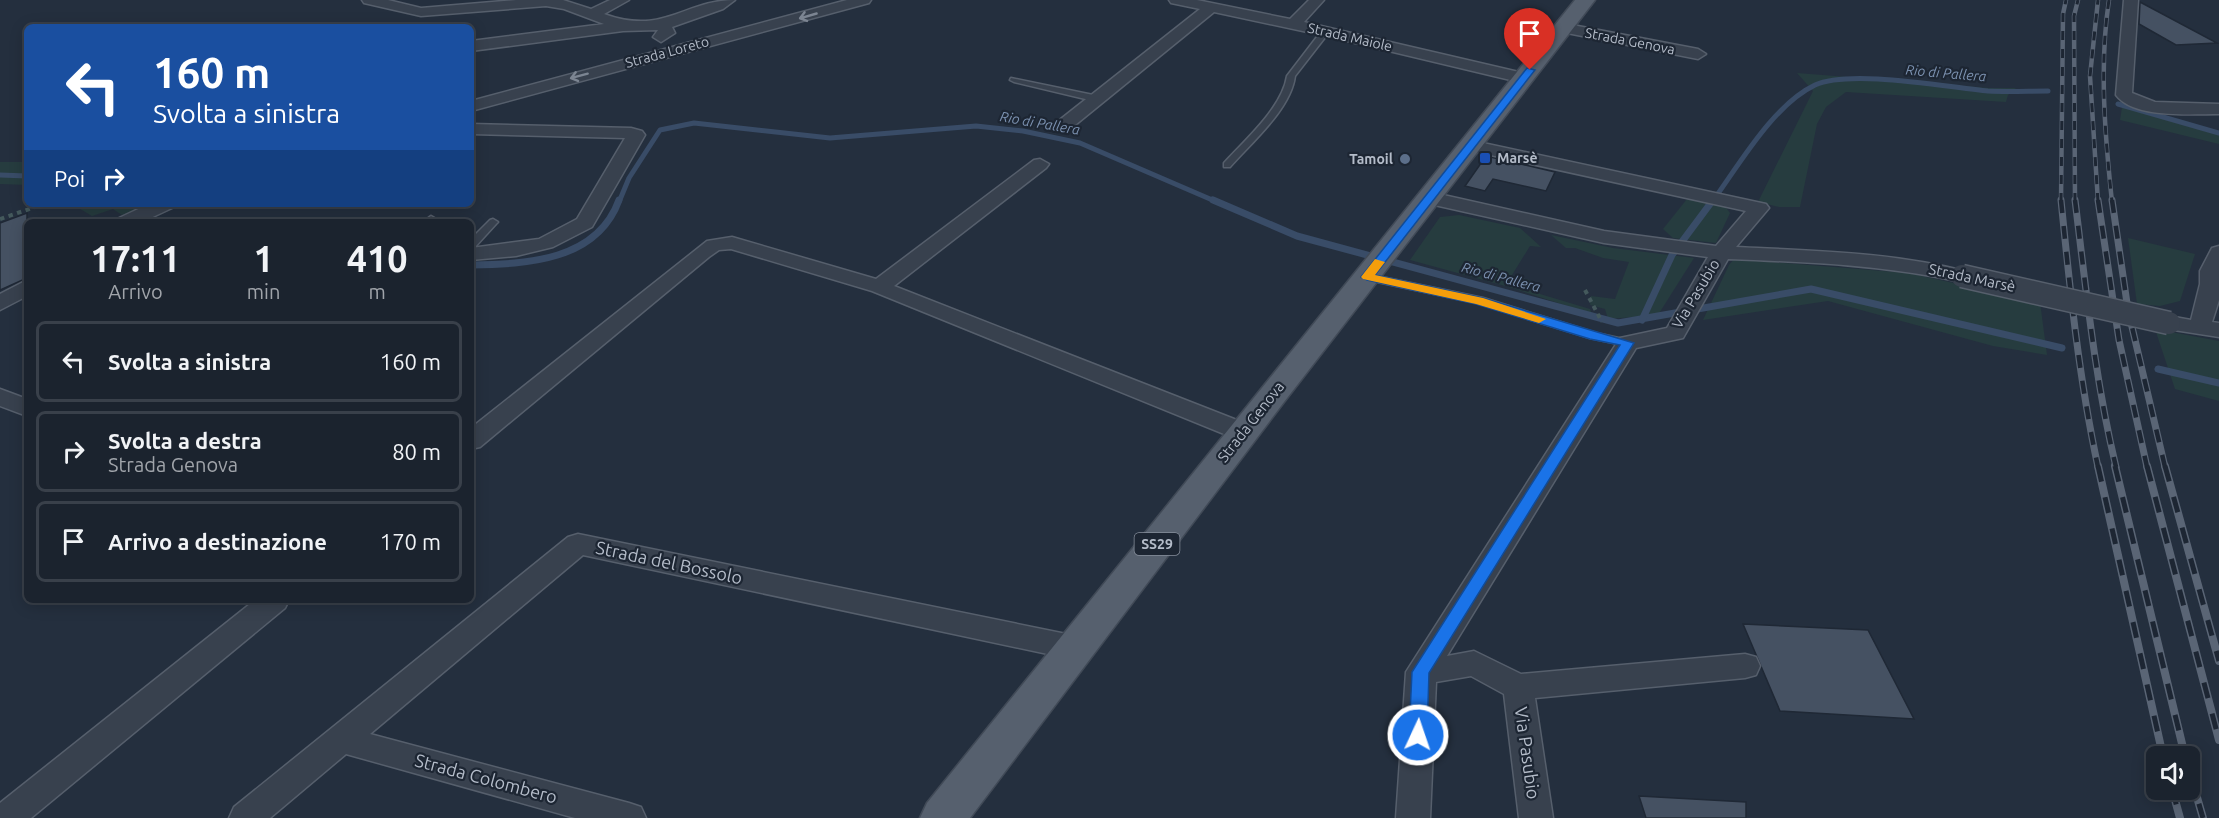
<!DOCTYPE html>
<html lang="it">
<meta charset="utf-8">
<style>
:root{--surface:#1b232e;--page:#282f3a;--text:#f1f3f6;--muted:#a0a4aa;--line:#39404a}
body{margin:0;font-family:Ubuntu,sans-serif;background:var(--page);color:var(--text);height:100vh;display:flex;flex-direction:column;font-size:22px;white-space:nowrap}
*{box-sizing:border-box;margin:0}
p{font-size:20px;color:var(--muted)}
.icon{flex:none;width:33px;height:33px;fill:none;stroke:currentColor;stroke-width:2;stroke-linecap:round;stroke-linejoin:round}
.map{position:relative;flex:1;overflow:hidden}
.side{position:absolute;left:24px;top:219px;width:450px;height:384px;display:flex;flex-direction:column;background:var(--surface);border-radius:9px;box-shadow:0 3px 15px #0003,0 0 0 2px var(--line)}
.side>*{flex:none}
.guide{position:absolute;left:24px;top:24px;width:450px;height:183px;border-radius:9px;box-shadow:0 3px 15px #0003,0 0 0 2px var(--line);background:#1a4fa0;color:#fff;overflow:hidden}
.controls{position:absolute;left:2146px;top:746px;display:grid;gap:12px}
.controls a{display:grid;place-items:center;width:54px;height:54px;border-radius:9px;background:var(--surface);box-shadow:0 3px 15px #0003,0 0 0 2px var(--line);font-size:30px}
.pin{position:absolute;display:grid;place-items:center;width:51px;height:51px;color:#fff;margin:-62px -26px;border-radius:50% 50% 50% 0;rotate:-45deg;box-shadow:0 0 6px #0007}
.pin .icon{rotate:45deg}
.me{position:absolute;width:66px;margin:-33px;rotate:3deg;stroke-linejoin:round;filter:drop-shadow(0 0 4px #0008)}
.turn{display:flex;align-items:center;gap:21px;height:126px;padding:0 30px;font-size:27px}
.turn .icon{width:78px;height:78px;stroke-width:2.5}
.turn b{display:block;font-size:42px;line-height:51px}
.then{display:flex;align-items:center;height:57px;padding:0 30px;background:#0003;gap:12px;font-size:22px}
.eta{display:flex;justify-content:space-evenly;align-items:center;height:102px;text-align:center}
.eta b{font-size:36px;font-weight:700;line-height:42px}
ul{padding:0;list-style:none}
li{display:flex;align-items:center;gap:18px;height:81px;margin:0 12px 9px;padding:0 18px;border:3px solid var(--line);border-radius:9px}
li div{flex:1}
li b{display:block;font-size:22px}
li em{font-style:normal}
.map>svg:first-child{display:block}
.green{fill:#263c3f}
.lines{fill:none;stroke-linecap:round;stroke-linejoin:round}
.stream-far1{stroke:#394c67;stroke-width:5}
.stream{stroke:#394c67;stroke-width:7}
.building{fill:#455162;stroke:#1f2835;stroke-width:1.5}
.service-casing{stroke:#565f6c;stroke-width:3}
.minor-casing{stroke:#565f6c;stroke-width:3}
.primary-casing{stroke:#414a57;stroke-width:3}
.path{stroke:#44595c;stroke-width:4;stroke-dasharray:4.5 4.5;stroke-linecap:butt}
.service{fill:#38414e;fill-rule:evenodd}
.minor{fill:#38414e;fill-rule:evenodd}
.primary{fill:#56606e;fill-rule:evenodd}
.rail-far2-casing{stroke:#5a6575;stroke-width:4.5}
.rail-far1-casing{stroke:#5a6575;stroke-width:7}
.rail-casing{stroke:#5a6575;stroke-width:8}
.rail-far2{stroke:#1d2633;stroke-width:3;stroke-dasharray:9;stroke-linecap:butt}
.rail-far1{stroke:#1d2633;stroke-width:4.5;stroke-dasharray:13;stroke-linecap:butt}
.rail{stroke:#1d2633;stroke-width:5;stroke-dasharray:16;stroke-linecap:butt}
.minor-bridge-casing{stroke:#565f6c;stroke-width:25;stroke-linecap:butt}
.minor-bridge{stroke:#38414e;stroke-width:22}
.oneway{stroke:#7c8592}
.route{fill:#1a73e8;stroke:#114b97;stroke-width:1.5}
.slow{fill:#f59e0b}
.transit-dot{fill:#1a4fb4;stroke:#1d2633;stroke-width:2}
.service-dot{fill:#5c6f8a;stroke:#1d2633;stroke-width:2}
.labels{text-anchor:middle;stroke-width:4.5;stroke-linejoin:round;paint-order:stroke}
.far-street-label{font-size:14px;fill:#b4bcc9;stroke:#1d2633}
.far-water-label{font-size:14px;font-style:italic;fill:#7c92b1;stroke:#1d2633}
.far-poi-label{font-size:14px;font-weight:bold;fill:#b4bcc9;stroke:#1d2633;text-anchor:start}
.shield{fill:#1d2633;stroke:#878f9c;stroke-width:1.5}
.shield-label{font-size:14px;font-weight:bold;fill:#b4bcc9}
.street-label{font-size:15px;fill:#b4bcc9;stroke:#1d2633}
.near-street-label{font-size:18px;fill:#b4bcc9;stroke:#1d2633}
</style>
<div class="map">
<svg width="2219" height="818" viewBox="0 0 2219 818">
<rect width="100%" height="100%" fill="#242f3e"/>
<!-- green -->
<g class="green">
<path d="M1797 73 1989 88H2016L2008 95 2006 102 1846 92 1826 107 1817 124 1800 207H1779L1758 202 1813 91Z"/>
<path d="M2122 107 2219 135V144L2120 120Z"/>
<path d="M0 162H27V185L0 184Z"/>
<path d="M1687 199 1724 205 1730 213 1716 243 1673 238 1663 229Z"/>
<path d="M72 204H149L122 215 113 209 92 216Z"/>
<path d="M1459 215 1520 228 1541 247 1530 246 1512 275 1533 281 1540 294 1590 309 1592 314 1509 287 1410 260 1440 217Z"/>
<path d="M1551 235 1613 248 1694 258 1658 315 1608 319 1605 309 1590 305 1591 296 1615 299 1629 262 1603 258 1575 248H1566Z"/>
<path d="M2128 238 2195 254 2180 301 2160 306 2137 304Z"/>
<path d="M1734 259 1908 273 2040 302 2047 355 1993 346 1828 301 1703 320 1729 265Z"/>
<path d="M2155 329 2219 341V401L2175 389Z"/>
</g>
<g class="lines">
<!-- stream-far1 -->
<g class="stream-far1">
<path d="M2118 104 2219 133"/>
<path d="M0 175 27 176"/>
<path d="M619 202 629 178 660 130 694 123 830 138 976 126 1023 131 1080 143 1217 202"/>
<path d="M1712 202C1739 165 1773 105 1815 85 1850 69 1946 87 1988 91 2008 92 2028 91 2048 91"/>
</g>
<!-- stream -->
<g class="stream">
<path d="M1213 200 1297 236 1618 323 1811 289 2062 348"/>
<path d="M142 204 146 206 147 222"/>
<path d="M471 265C527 264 597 261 619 200"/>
<path d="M1642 320 1672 255 1713 200"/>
<path d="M2158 369 2219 383"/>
</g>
</g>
<!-- building -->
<g class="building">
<path d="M2140 2 2217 43 2176 45 2139 24Z"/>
<path d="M1486 156 1555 172 1546 191 1493 179 1485 191 1465 186Z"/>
<path d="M27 213V278L0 290V223Z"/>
<path d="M1743 624 1868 630 1914 719 1780 711Z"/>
<path d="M1639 796 1746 802V818H1646Z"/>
</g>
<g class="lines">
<defs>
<g id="service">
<path d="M1323 29 1330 31 1295 76C1291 109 1251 143 1230 167H1224V163C1245 140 1282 108 1287 76Z"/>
<path d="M1011 78 1098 96 1102 99 1098 102 1014 82 1010 80Z"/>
<path d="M431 216 436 219 434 222H423Z"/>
<path d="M493 219 498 222 496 224 475 247 471 248V239L490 220Z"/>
<path d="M1367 274 1483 298 1596 333 1632 341 1634 343 1628 346 1590 338 1477 303 1363 279 1362 277Z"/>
</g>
<g id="minor">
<path d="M362 0H388L421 8 516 0H563L591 9 610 0H629L604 14C664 36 684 0 735 0L723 9 672 27 675 33 661 42 653 37 658 30 623 31 471 51V41L604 24 564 9 546 6 421 16 364 3Z"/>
<path d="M847 0H871L869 3 471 111V101Z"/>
<path d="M1169 0H1197L1290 19 1309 0H1324L1304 22 1523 73 1531 78 1523 83 1326 36 1214 12 1069 130H1057L1054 126 1057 122 1200 9 1171 3Z"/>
<path d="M2124 0H2138L2132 93 2155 102 2219 104V114C2192 114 2134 119 2116 95Z"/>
<path d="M1562 23 1698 49 1706 54 1698 59 1557 31 1554 28 1557 25Z"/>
<path d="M471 124 631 128 642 131 645 135 592 227 553 247 516 256 471 260V248L539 239 577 219 625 138 471 134Z"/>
<path d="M1469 140 1766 204 1769 208 1736 247C1815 251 1892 252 1969 272L1972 276 1969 280 1962 282C1884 265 1807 262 1728 259L1683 338 1636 348 1447 656 1474 651 1521 674 1745 654 1756 657 1760 666 1756 675 1745 678 1535 698 1553 818H1519L1504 694 1471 676 1436 682 1430 818H1396L1406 672 1620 338 1667 328 1708 257 1604 243 1430 204 1420 198 1430 192 1604 231 1716 246 1746 211 1463 149 1460 145Z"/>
<path d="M1040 159 1049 164 1046 168 894 286 1252 426 1255 432 1252 438 1243 440 1234 438 872 291 731 249 719 250 709 257 480 447 471 449V428L707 241 732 237 876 279 1034 160Z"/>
<path d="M149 204H175L172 208 142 222H116L119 218Z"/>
<path d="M2219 246V300L2212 322 2219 323V337L2161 328 2158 323 2161 318 2169 316 2191 320 2200 284V271L2212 248Z"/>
<path d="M27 280V296L0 310V294Z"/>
<path d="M0 389 27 399V416L0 406Z"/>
<path d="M578 534 1076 636 1086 640 1091 648 1086 656 1076 660 583 555 370 734 629 803 641 807 646 818H575L346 754 270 818H229L234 807 568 537Z"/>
<path d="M255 600H289L285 608 31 818H0V803Z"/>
</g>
<path id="primary" d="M1575 0H1595L1284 402 970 818H920L927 803Z"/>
</defs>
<!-- service casing -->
<use href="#service" class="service-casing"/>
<!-- minor casing -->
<use href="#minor" class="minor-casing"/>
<!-- primary casing -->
<use href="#primary" class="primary-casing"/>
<!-- path -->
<g class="path">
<path d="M0 219 44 204"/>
<path d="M1585 290 1602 322"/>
</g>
<!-- service -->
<use href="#service" class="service"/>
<!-- minor -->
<use href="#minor" class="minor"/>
<!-- primary -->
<use href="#primary" class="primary"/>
<defs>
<g id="rail-far2">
<path d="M2109 0C2099 65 2105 136 2112 202"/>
<path d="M2061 202 2063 14 2066 0"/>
<path d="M2075 202 2074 16 2078 0"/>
<path d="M2098 202 2090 76 2098 0"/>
</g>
<g id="rail-far1">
<path d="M2061 200C2070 290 2079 379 2098 467"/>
<path d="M2075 200C2086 289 2095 380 2116 467"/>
<path d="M2098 200 2119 340 2147 467"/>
<path d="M2112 200 2128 310 2165 467"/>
</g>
<g id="rail">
<path d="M2098 466 2163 756"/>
<path d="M2115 466 2185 756"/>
<path d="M2147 466 2219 740"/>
<path d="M2165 466 2219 661"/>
<path d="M2190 773 2203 818"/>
<path d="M2172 789 2180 818"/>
</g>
</defs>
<!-- rail-far2 casing -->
<use href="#rail-far2" class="rail-far2-casing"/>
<!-- rail-far1 casing -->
<use href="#rail-far1" class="rail-far1-casing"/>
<!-- rail casing -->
<use href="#rail" class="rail-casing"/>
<!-- rail-far2 -->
<use href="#rail-far2" class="rail-far2"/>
<!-- rail-far1 -->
<use href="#rail-far1" class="rail-far1"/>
<!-- rail -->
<use href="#rail" class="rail"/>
<defs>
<path id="minor-bridge" d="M1962 276 2169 323"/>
</defs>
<!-- minor-bridge casing -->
<use href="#minor-bridge" class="minor-bridge-casing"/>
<!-- minor-bridge -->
<use href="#minor-bridge" class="minor-bridge"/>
</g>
<!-- one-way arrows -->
<defs><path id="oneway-shaft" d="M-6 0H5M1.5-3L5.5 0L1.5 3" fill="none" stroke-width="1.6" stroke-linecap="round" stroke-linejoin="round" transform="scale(1.5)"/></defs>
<g class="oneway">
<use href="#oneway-shaft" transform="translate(808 16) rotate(164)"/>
<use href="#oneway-shaft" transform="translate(579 76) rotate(165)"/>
</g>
<!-- route -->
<path class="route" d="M1527 68 1535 70 1375 275 1483 298 1634 343 1429 673 1427 735 1424 740 1418 742 1411 740 1409 735 1412 672 1620 345 1590 339 1476 304 1367 280 1361 277Z"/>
<!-- slow -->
<path class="slow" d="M1375 259 1385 262 1375 275 1483 298 1546 319 1539 323 1476 304 1363 279 1361 277Z"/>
<!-- markers -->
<rect class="transit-dot" x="1479" y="152" width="12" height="12" rx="3"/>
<circle class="service-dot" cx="1405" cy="159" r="6"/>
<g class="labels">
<!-- far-street labels -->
<g class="far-street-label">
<text transform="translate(1350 37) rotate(13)" y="5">Strada Maiole</text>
<text transform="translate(1630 41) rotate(11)" y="5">Strada Genova</text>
<text transform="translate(667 52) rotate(-15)" y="5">Strada Loreto</text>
</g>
<!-- far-water labels -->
<g class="far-water-label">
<text transform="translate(1946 73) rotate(5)" y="5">Rio di Pallera</text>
<text transform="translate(1040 123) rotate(10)" y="5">Rio di Pallera</text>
<text transform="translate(1501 277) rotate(15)" y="5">Rio di Pallera</text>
</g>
<!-- far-poi labels -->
<g class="far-poi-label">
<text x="1497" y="163">Marsè</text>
<text x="1393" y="164" text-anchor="end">Tamoil</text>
</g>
<!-- shield labels -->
<rect class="shield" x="1134.5" y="533" width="45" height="22" rx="4.5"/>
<g class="shield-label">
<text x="1157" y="549">SS29</text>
</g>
<!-- street labels -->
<g class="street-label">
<text transform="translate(1972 278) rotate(12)" y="5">Strada Marsè</text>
<text transform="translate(1696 294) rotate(-59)" y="5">Via Pasubio</text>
<text transform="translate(1251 422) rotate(-52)" y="5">Strada Genova</text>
</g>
<!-- near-street labels -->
<g class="near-street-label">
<text transform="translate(669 563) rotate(12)" y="6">Strada del Bossolo</text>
<text transform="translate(1527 753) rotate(82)" y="6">Via Pasubio</text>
<text transform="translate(486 779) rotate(15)" y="6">Strada Colombero</text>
</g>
</g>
</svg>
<div class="controls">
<a><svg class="icon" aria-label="sound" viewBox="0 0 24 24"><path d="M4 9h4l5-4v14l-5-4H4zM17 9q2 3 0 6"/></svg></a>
</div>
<div class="pin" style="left:1530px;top:70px;background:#d93025"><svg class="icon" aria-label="arrive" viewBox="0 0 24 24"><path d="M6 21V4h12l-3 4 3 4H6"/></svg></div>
<svg class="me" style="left:1418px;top:735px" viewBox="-20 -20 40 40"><circle r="17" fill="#1a73e8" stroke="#fff" stroke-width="3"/><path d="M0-11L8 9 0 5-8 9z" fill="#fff"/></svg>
<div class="guide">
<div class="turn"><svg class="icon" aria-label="left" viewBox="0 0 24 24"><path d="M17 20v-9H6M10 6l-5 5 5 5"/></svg><div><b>160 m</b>Svolta a sinistra</div></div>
<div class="then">Poi<svg class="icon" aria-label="right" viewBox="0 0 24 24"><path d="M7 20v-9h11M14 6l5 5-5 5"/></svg></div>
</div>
<section class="side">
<div class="eta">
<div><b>17:11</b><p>Arrivo</p></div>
<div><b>1</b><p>min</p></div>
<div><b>410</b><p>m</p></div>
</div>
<ul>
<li><svg class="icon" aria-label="left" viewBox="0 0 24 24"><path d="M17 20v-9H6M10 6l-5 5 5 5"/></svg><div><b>Svolta a sinistra</b></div><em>160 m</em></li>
<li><svg class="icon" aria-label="right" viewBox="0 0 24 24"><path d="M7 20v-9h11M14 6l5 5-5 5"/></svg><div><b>Svolta a destra</b><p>Strada Genova</p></div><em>80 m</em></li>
<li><svg class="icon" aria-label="arrive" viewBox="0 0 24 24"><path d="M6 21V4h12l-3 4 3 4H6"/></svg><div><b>Arrivo a destinazione</b></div><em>170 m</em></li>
</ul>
</section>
</div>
